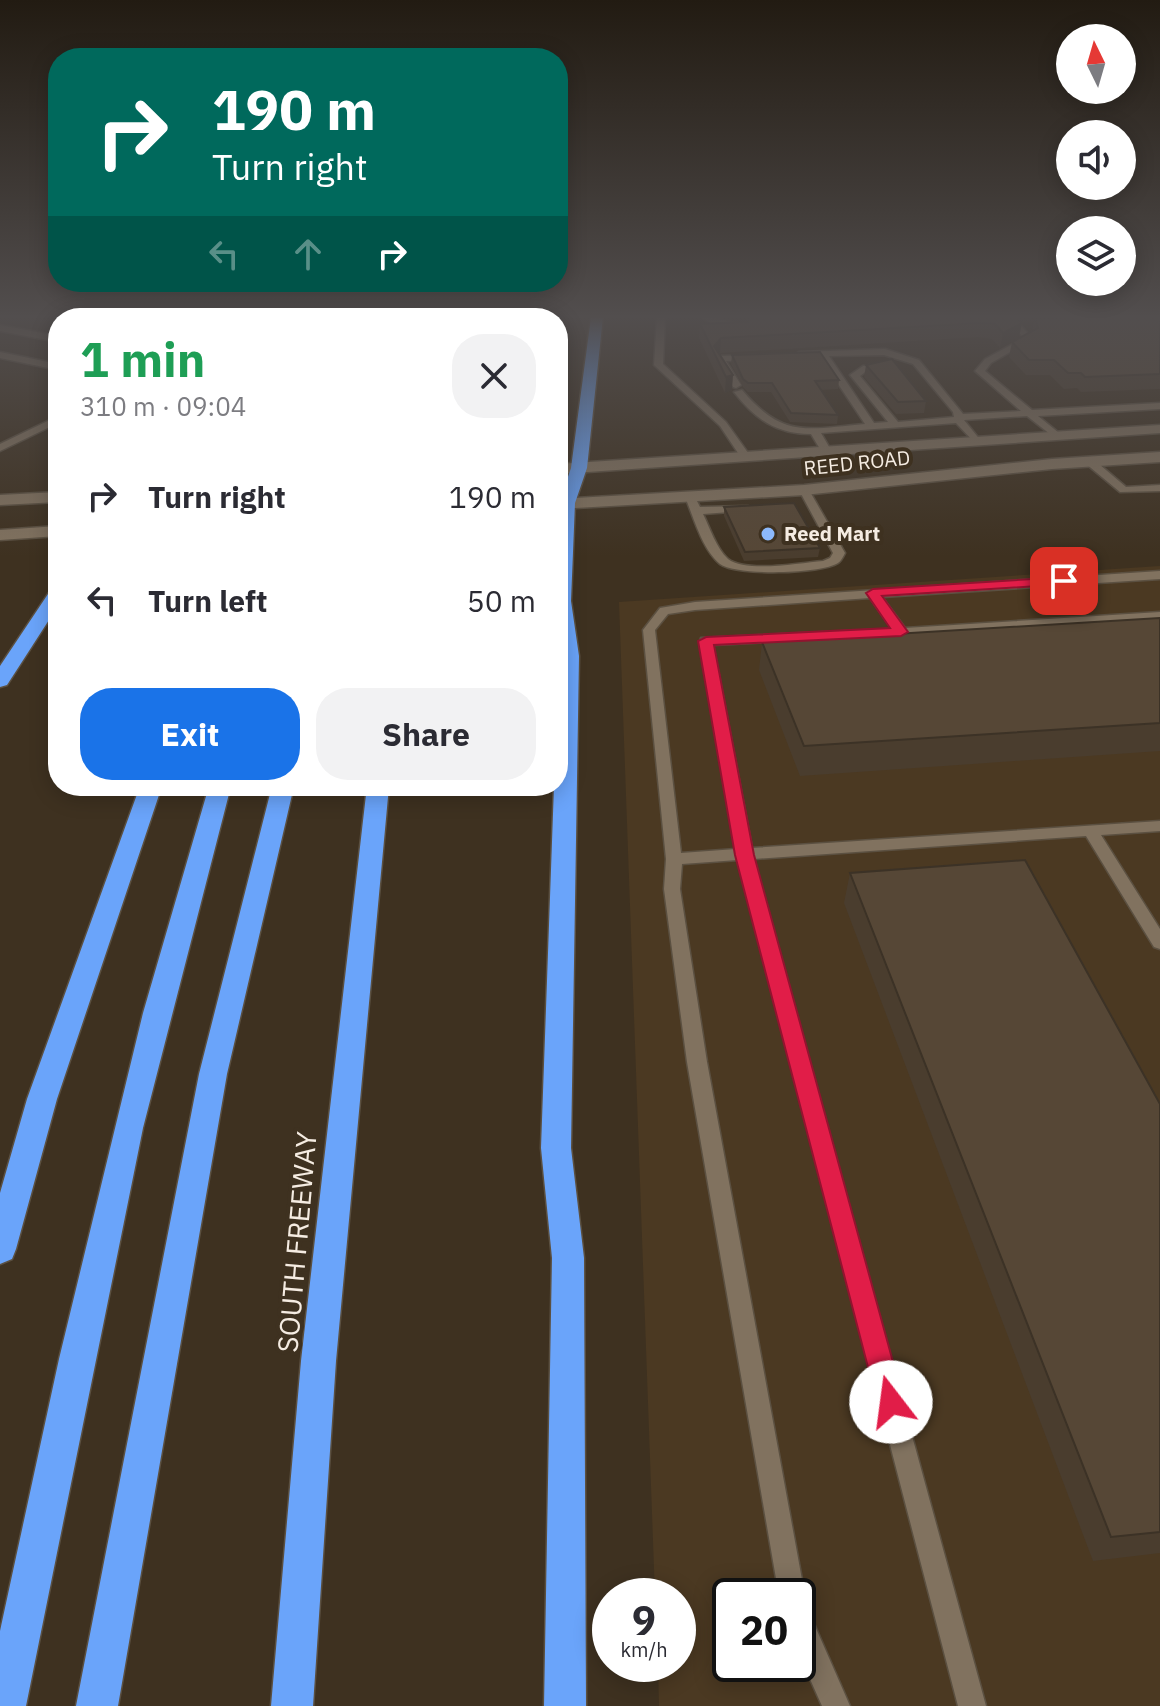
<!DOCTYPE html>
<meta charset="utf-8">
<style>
:root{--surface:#fff;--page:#f2f2f3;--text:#2b2b33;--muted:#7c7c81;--accent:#1a73e8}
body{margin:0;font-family:"IBM Plex Sans",sans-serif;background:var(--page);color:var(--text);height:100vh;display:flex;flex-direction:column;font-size:30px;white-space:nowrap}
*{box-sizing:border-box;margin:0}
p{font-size:26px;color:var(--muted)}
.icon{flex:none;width:44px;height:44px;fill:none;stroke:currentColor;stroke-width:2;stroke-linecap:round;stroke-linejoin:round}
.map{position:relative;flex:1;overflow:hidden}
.panel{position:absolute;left:48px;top:308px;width:520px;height:488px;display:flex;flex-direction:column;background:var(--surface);border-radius:32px;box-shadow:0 4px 20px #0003}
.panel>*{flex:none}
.hud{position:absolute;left:48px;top:48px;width:520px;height:244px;border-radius:32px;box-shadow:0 4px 20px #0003;background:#00695c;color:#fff;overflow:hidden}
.needle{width:52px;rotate:355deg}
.buttons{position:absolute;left:1056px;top:24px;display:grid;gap:16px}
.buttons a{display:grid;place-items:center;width:80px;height:80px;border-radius:50%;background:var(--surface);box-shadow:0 4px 20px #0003;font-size:40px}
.speed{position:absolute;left:592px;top:1578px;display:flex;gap:16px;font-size:40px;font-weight:700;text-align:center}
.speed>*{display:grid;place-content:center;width:104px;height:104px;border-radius:50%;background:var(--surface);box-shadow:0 4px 20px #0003;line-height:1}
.speed small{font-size:20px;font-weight:400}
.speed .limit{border:4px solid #111;border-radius:12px;background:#fff;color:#111}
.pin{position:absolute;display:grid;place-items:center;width:68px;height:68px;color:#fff;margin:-34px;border-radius:16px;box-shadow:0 4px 12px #0006}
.me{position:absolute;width:88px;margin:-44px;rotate:345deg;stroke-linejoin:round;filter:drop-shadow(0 0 6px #0008)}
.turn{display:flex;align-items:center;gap:28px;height:168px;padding:0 32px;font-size:36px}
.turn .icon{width:104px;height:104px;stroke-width:2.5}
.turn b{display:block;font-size:56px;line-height:68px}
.lanes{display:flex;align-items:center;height:76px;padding:0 32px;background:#0003;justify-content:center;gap:40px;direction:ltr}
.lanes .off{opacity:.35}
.round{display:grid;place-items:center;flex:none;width:84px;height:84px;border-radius:32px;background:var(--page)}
.overview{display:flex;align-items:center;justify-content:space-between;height:136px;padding:0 32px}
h1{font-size:48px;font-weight:700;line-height:60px;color:#1e9e55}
.primary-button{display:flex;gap:16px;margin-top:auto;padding:16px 32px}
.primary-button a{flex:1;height:92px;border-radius:32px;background:var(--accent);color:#fff;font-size:32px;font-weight:700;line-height:92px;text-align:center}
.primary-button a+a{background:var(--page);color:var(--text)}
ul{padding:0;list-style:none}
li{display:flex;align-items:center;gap:24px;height:104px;padding:0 32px}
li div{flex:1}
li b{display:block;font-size:30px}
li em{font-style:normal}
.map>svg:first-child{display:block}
.built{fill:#4b3922;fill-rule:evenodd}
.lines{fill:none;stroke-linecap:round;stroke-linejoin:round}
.lane-casing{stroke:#5b5041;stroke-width:3}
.secondary-casing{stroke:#5b5041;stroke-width:3}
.highway-casing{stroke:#5b5041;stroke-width:3}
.lane{fill:#81725f;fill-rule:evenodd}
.secondary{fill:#81725f;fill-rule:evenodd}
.highway{fill:#6aa4fa;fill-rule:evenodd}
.wall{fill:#4a3d2e}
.shaded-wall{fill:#3c3226}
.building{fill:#564736;stroke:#3c3226;stroke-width:2}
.route{fill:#e11d48;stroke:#92132f;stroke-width:2}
.poi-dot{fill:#8cb9fc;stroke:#3e3120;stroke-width:3}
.labels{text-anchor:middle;stroke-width:8;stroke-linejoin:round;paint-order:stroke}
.far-street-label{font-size:20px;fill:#f5ece2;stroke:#3e3120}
.far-poi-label{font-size:20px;font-weight:bold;fill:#f5ece2;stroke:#3e3120;text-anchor:start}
.near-street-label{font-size:28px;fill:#f5ece2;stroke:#3e3120}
</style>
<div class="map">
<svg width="1160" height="1706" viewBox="0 0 1160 1706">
<rect width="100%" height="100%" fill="#3e3120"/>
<!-- built -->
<path class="built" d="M1160 566V1706H659L658 1664H678V1596H655L619 602ZM730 1596H798V1664H730Z"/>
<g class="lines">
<defs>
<g id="lane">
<path d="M657 317H665L663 364 726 422 751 457 750 459H742L720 426 654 365Z"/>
<path d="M702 317C708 317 734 322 738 324 726 331 712 326 702 317Z"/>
<path d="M1004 317H1013L1033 339 991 363 985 371 1032 410 1160 403V409L1038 416 1059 433V437L1055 438 1027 416 964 420 981 441 976 444 956 423 821 433 832 452 827 455 823 454 811 434C776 434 755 419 734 392L742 390C783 439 807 429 865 424L820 357 799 358 795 355 799 352 885 349 919 360 963 414 1021 411 975 371 985 359 1024 338ZM884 355 913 364 953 412 954 417 898 422 860 376 868 370 889 368V364L886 363 863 366 850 375 888 422 874 423 829 356Z"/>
<path d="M0 325 58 336V342L0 331Z"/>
<path d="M0 352 58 364V370L0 358Z"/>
<path d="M755 355 756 357 752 360 726 361 741 385 736 388 733 387 716 359 720 356Z"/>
<path d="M58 416V423L0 451V444Z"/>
<path d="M1085 459H1093L1126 487 1160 485V491L1120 492 1085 463Z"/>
<path d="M804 487 809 490 845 553C843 557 841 561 838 563 821 574 736 576 720 564 702 549 694 518 685 497L694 495 700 507 748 506V510L744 511 703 514C710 528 716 548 728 559 746 573 800 563 823 561L830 558 833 553 799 490Z"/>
<path d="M1160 571V579L882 597 905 628 1160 612V620L713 645 752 848 1160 821V831L1101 835 1160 929V949L1154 947 1086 836 754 859 986 1706H958L738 860 682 864 680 889 707 1062 805 1596 798 1607 808 1610 850 1706H822L798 1652V1596H779L687 1062 664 889 666 859 643 630 660 608 695 602ZM870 598 892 629 701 638 700 641 736 849 681 853 655 630 668 614 695 610Z"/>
</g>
<g id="secondary">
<path d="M1160 425V433L558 474V464Z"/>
<path d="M1160 452V462L1052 469 804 495 558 509V499L804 485 1052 459Z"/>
<path d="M58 492V502L0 505V495Z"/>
<path d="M58 526V536L0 540V530Z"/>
</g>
<g id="highway">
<path d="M260 317H273L260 318Z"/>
<path d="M366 317H379L366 318Z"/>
<rect x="406" y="317" width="12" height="1"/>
<rect x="437" y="317" width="12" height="1"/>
<path d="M488 317H501L488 318Z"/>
<path d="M591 317H603L587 468 575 503 571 601 579 656 571 1148 584 1258 586 1706H544L552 1258 541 1148 554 786H558L559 503 571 468Z"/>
<path d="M58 586V606L7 685 0 687V666L52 588Z"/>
<path d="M140 786H162L57 1099 16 1249 12 1259 0 1264V1193L27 1099Z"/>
<path d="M209 786H231L143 1128 26 1706H0V1631L59 1359 143 1013Z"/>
<path d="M272 786H294L227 1074 118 1706H76L199 1074Z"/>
<path d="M367 786H389L336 1361 313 1706H271L301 1361Z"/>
</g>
</defs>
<!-- lane casing -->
<use href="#lane" class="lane-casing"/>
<!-- secondary casing -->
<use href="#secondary" class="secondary-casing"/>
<!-- highway casing -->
<use href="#highway" class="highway-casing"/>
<!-- lane -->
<use href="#lane" class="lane"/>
<!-- secondary -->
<use href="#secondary" class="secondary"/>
<!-- highway -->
<use href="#highway" class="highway"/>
</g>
<!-- wall -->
<g class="wall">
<path d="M743 317H1017L1019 337 1000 348 992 339 978 337 720 353 732 390 725 393 699 338 700 324 746 322V318Z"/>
<path d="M1018 317H1160V389L1081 392 1077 388 1064 389 1050 375H1026L1009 357 1012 342 1032 331 1034 321 1022 322Z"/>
<path d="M732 355 839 380 838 389 820 390 838 415 837 424 790 422 771 392H748L743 387 731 364Z"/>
<path d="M866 365 926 401 924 413 896 414 864 377Z"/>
<path d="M724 507 820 548 818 557 744 561 724 516Z"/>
<path d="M1160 618V751L800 776 759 670 762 642Z"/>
<path d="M850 873 1160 1104V1553L1093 1561 844 903Z"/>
</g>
<!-- shaded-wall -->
<g class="shaded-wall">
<path d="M1022 323 1019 337 1000 348 1003 333Z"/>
<path d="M721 338 720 353 714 346Z"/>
<path d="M733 375 732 390 725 393 726 377Z"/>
</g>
<!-- building -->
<g class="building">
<path d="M747 317H1017L1022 323 1003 333 995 324 981 323 721 338 714 346 733 375 726 377 700 324 748 322Z"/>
<path d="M1064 317H1160V374L1085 377 1081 373H1068L1054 360H1029L1012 342 1038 328 1035 318Z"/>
<path d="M820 352 839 380 815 381 838 415 791 413 772 383H748L743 379 732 355Z"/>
<path d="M892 359 926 401 898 402 866 365Z"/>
<path d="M794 503 820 548 745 552 724 507Z"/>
<path d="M1160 618V723L804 746 762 642Z"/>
<path d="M1025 860 1160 1104V1532L1111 1537 850 873Z"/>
</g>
<!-- sky -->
<linearGradient id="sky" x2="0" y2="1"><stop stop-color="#221b12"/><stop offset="0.57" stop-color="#524e4e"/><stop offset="1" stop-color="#524e4e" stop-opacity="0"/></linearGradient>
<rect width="1160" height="556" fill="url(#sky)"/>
<!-- route -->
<path class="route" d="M1064 577 1071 581 1069 584 882 596 908 632 901 636 714 645 754 855 904 1402 900 1412 891 1416 881 1412 877 1402 735 855 698 641 706 637 890 628 866 593 873 589Z"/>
<!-- markers -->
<circle class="poi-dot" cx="768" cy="534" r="8"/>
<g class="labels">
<!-- far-street labels -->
<g class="far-street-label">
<text transform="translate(857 463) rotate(-6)" y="7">REED ROAD</text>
</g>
<!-- far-poi labels -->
<g class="far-poi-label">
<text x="784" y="541">Reed Mart</text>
</g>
<!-- near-street labels -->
<g class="near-street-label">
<text transform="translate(297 1242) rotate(-85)" y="10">SOUTH FREEWAY</text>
</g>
</g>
</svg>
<div class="buttons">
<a><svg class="needle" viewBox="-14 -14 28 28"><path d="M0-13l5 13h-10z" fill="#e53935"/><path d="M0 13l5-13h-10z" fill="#7c7c81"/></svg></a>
<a><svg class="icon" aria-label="sound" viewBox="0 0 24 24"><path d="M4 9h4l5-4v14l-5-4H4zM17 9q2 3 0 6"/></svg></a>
<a><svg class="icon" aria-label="layers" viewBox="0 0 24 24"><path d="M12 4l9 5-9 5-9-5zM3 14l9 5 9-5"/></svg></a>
</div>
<div class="speed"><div>9<small>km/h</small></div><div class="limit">20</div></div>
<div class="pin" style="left:1064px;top:581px;background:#d93025"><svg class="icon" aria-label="arrive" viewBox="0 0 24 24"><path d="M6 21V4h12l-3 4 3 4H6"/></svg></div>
<svg class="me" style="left:891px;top:1402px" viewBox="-20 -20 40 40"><circle r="19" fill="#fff"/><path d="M0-13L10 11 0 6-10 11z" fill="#e11d48"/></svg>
<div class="hud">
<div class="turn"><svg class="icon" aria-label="right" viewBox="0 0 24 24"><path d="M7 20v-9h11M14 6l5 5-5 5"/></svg><div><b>190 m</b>Turn right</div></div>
<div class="lanes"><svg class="icon off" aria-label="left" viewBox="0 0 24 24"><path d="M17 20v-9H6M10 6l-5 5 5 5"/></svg><svg class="icon off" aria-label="ahead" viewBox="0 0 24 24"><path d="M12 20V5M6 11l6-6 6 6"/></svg><svg class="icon" aria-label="right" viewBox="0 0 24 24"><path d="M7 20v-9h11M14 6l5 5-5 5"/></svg></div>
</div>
<section class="panel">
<div class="overview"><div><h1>1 min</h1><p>310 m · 09:04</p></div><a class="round"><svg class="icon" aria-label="close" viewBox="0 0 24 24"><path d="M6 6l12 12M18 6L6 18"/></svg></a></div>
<ul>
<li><svg class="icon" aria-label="right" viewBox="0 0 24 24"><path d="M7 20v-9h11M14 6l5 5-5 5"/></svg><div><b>Turn right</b></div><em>190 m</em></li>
<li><svg class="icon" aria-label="left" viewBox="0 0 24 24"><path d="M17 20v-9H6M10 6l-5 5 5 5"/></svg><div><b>Turn left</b></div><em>50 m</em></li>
</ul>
<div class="primary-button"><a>Exit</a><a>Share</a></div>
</section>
</div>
